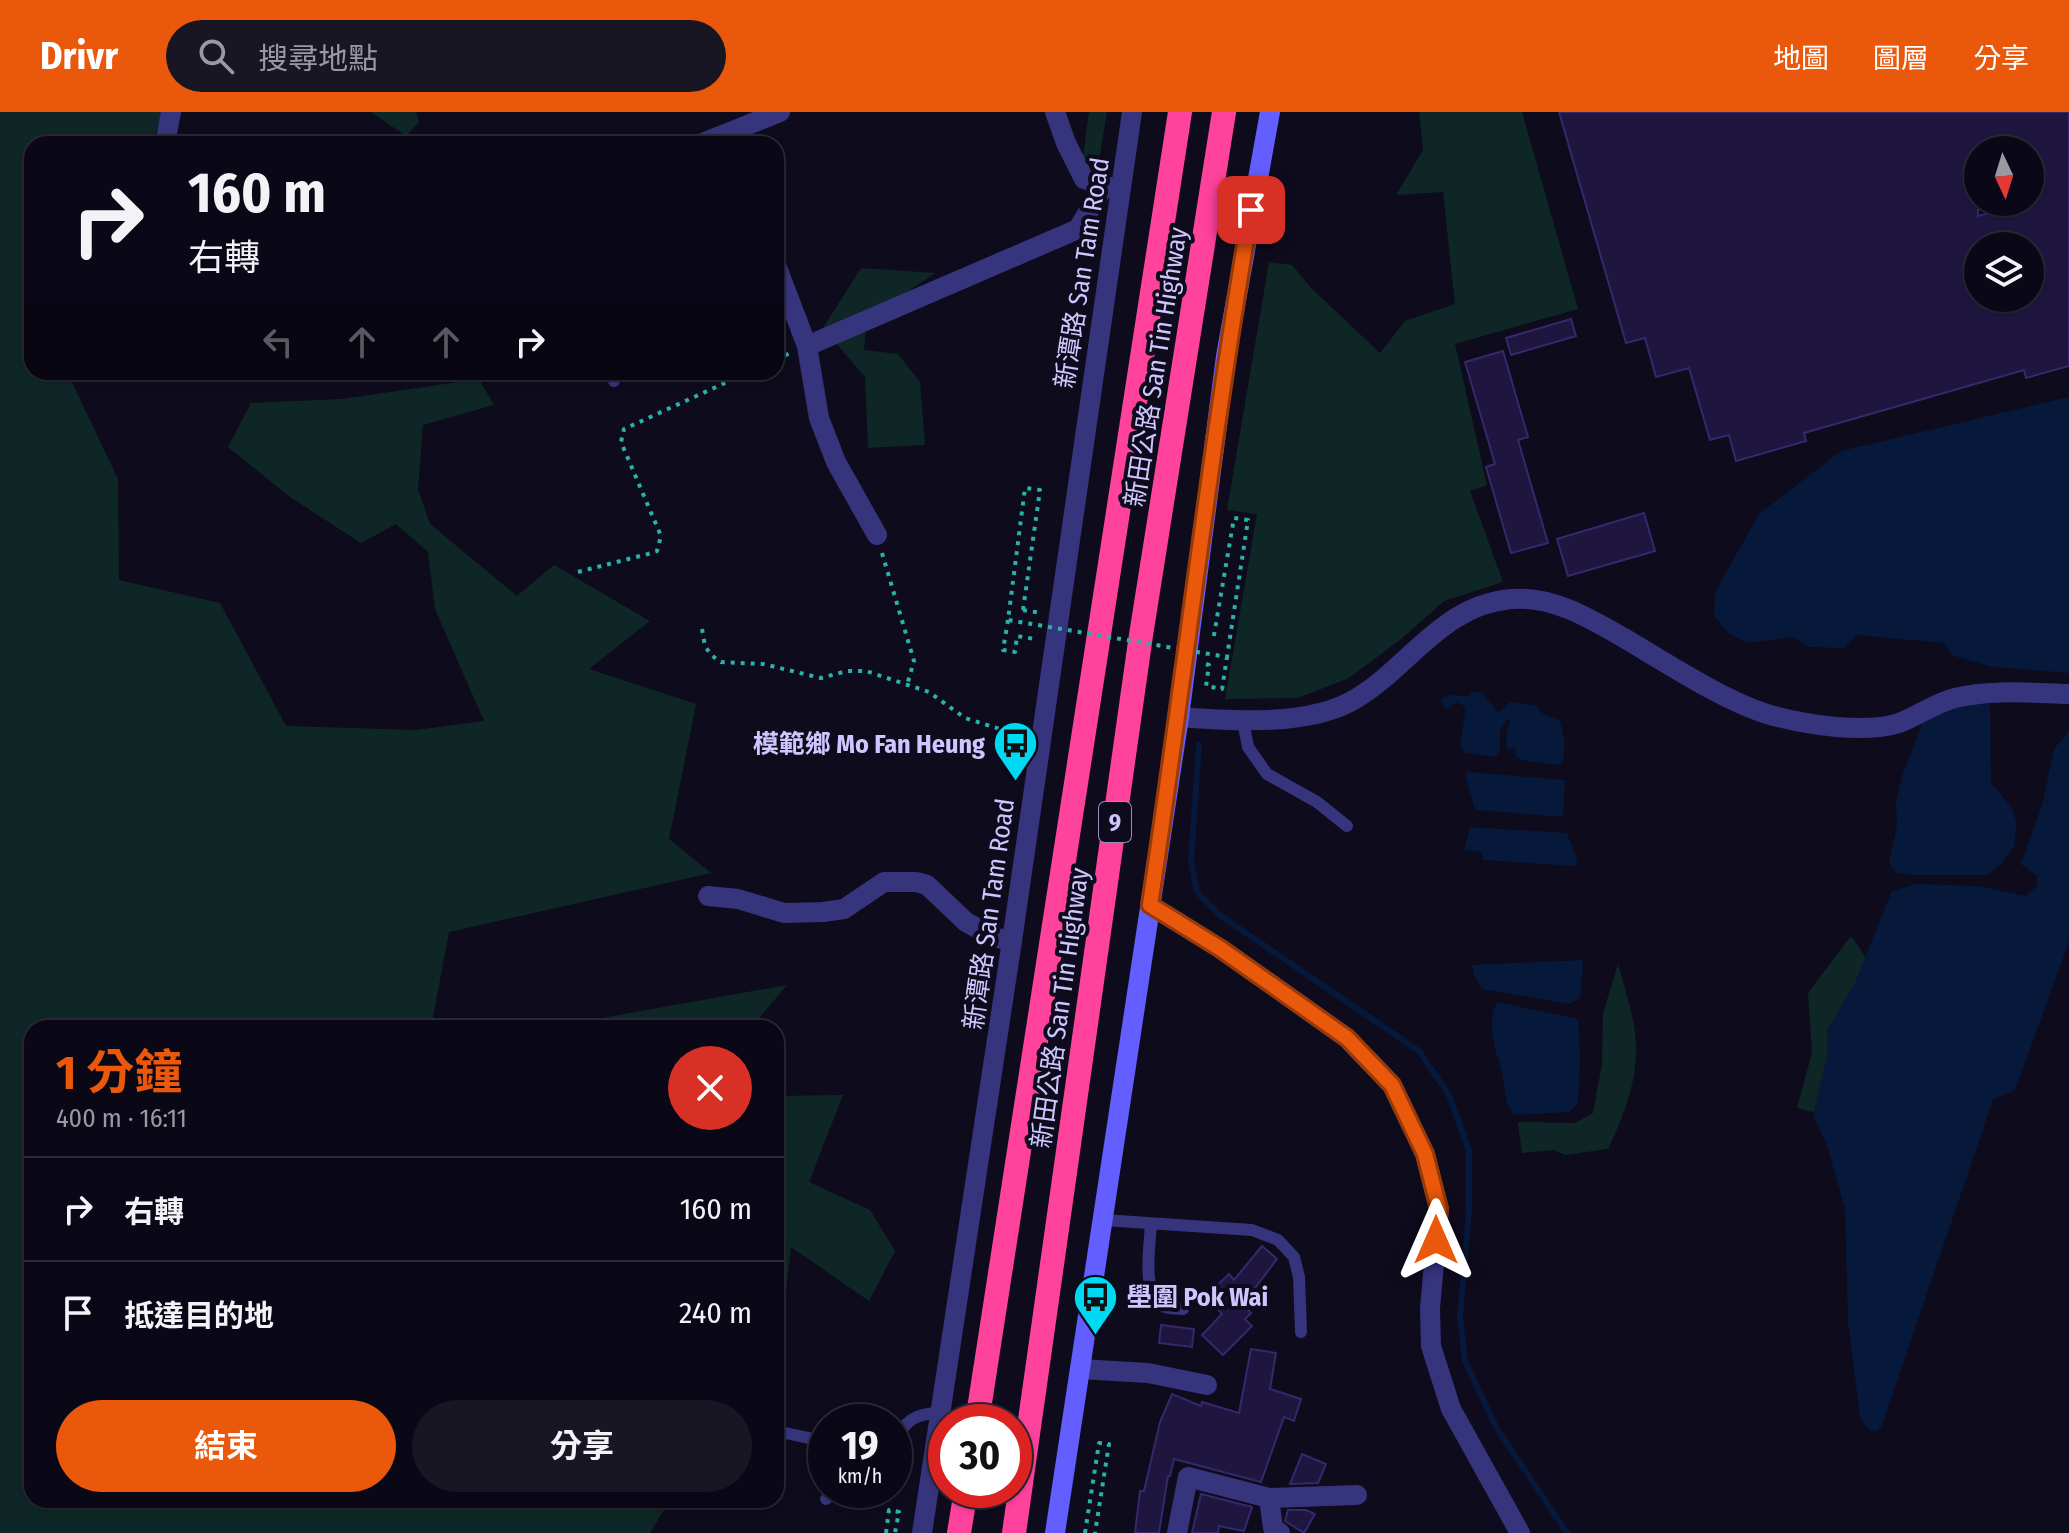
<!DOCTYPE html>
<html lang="zh-TW">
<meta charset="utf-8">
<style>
:root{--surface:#0a0816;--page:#181623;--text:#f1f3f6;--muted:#999aa1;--line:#2a2935;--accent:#ea580c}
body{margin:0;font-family:"Fira Sans Condensed","Noto Sans TC",sans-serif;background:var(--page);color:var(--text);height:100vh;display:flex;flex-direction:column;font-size:30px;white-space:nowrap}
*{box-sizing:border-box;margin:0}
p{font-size:26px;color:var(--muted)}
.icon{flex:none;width:44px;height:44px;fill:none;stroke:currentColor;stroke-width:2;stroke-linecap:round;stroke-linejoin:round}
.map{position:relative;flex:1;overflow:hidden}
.panel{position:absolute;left:24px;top:908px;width:760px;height:488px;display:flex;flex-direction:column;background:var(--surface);border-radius:24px;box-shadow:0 2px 6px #0004,0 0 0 2px var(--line)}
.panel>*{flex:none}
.top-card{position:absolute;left:24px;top:24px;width:760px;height:244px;border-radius:24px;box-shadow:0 2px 6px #0004,0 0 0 2px var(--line);background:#0a0816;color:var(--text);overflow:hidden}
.needle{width:52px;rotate:176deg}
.buttons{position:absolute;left:1964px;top:24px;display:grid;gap:16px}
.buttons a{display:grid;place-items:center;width:80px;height:80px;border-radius:50%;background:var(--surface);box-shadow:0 2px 6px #0004,0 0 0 2px var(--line);font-size:40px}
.speed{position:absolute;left:808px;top:1292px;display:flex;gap:16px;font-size:40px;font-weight:700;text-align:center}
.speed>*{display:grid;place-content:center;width:104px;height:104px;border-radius:50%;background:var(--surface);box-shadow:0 2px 6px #0004,0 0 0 2px var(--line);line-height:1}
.speed small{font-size:20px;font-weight:400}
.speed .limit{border:12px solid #d22;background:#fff;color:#111}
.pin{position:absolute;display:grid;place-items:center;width:68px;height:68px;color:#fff;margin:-34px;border-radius:16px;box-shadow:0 4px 12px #0006}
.me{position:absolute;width:88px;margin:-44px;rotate:0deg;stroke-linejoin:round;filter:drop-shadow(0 0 6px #0008)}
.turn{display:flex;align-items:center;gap:28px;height:168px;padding:0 32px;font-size:36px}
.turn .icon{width:104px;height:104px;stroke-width:2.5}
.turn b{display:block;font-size:56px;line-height:68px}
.lanes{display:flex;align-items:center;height:76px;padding:0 32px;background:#0003;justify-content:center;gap:40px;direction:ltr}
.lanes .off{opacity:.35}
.round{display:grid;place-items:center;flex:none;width:84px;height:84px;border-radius:42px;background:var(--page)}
.summary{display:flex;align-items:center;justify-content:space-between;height:136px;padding:0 32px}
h1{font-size:48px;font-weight:700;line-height:60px;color:var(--accent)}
.primary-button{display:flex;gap:16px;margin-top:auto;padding:16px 32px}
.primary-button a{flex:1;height:92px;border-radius:48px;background:var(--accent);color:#fff;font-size:32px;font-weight:700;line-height:92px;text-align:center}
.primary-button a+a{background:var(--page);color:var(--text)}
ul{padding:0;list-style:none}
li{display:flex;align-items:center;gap:24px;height:104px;padding:0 32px;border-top:2px solid var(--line)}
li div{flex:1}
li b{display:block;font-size:30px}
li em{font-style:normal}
header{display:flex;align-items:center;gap:48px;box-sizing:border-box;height:112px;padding:0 40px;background:var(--accent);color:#fff}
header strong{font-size:38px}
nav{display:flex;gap:44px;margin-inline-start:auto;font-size:28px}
.search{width:560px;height:72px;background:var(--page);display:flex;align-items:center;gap:20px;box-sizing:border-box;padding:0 28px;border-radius:44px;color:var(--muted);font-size:30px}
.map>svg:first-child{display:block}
.green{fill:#0e2726}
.water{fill:#07193a}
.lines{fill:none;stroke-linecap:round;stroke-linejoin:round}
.stream{stroke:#07193a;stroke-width:6}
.building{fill:#1f163f;stroke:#35286c;stroke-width:2;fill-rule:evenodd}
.path{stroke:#29b1aa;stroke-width:4;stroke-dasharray:4 6;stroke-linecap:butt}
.service{stroke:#37347e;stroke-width:12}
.minor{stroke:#37347e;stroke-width:20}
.tertiary{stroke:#37347e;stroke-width:20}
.secondary{stroke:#635eff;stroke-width:20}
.motorway{stroke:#ff429c;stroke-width:24}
.path-bridge{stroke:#29b1aa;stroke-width:4;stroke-dasharray:4 6;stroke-linecap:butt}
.route-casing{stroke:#983908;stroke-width:20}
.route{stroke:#ea580c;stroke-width:14}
.labels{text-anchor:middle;stroke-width:8;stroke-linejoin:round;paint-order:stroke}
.shield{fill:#0e0b1d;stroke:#948fbb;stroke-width:2}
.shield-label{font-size:24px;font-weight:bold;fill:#cec7ff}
.street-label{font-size:26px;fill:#cec7ff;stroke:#0e0b1d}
.poi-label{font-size:26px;font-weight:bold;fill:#cec7ff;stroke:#0e0b1d;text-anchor:end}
</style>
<header>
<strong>Drivr</strong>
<div class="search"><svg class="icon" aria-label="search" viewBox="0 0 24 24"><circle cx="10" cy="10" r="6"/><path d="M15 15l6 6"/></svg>搜尋地點</div>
<nav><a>地圖</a><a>圖層</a><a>分享</a></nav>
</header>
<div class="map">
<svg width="2069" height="1421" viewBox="0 0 2069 1421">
<rect width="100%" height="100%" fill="#0e0b1d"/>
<!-- green -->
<g class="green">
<path d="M0 0H162L153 32H32V260H67L118 367 119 468 220 491 286 614 416 618 484 609 435 497 428 440 396 412 361 431 290 385 228 335 251 291 342 287 479 267 494 293 423 313 418 377 430 412 517 484 554 453 650 509 589 557 696 592 669 727 711 761 449 820 431 916H32V1388H670L650 1421H0Z"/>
<path d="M371 0H416L419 10 406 24Z"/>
<path d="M1089 0H1107L1097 61 1083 44Z"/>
<path d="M1419 0H1522L1578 197 1455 232 1487 373 1470 379 1503 470 1444 489 1400 528 1349 566 1298 586 1225 587 1257 402 1227 398 1269 150 1292 153 1311 176 1380 241 1405 209 1455 192 1443 80 1396 83 1423 38Z"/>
<path d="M861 156 935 161 867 207 864 238 898 242 920 270 925 333 868 336 865 265 823 216Z"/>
<path d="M1851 824 1877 861 1833 1005 1797 996 1812 941 1808 881Z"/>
<path d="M1618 852C1624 874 1632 898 1635 920 1640 962 1626 1000 1608 1037L1565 1043 1554 1038 1522 1041 1518 1010 1575 1011 1593 1001 1602 952 1603 901Z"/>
<path d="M787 873 751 916H546Z"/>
<path d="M843 983 809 1070 870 1098 895 1139 869 1189 791 1135 785 1187 776 1203V984Z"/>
</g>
<!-- water -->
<g class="water">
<path d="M2069 285V561L1992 555 1951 543 1944 531 1857 523 1844 536 1809 535 1793 525 1747 531 1728 521 1714 504 1715 480 1759 402 1841 339Z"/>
<path d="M1474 579 1483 581 1498 601 1510 590 1535 593 1543 602 1560 608 1565 631 1563 649 1559 653 1521 648 1516 644 1515 636 1508 637C1504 628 1507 618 1510 610L1508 606 1500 619V639L1495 645 1465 641 1460 633 1466 595 1456 590 1448 597 1443 595 1441 587 1447 583 1468 584Z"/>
<path d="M1940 588 1978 589 1990 593 1991 671 2012 696 2017 712 2014 734 2000 753 1987 763H1912L1897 761 1889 751 1897 714 1896 690 1902 665 1921 614Z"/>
<path d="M2069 619V830L2015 978 1993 988 1882 1313 1877 1319C1867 1320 1865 1312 1860 1304L1848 1210 1845 1097 1827 1034 1813 1003 1827 945V918L1854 873 1892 779 1917 772 1977 774 2026 784 2037 774V764L2021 752 2042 693 2054 637Z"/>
<path d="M1469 660 1565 668 1563 705 1475 698 1465 662Z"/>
<path d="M1470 715 1567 721 1578 750 1574 754 1483 748 1482 740 1464 738Z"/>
<path d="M1583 848 1580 886 1570 892 1482 877 1474 863 1472 853Z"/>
<path d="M1497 890 1578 907 1580 943 1578 992 1569 1000 1514 1003C1504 992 1506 980 1503 966 1498 941 1484 915 1497 890Z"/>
</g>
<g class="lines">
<!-- stream -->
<path class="stream" d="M1199 633 1191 749 1197 780 1221 804 1419 939 1449 983 1469 1039V1099L1460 1205 1465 1249 1496 1315 1567 1421"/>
</g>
<!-- building -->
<g class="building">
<path d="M1559 0H2069V254L2026 266 2024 258 1804 321 1806 329 1736 349 1729 323 1710 328 1689 256 1656 265 1645 226 1626 231ZM1978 38H2030V90L1978 104ZM1973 134H2030V186H1978V152Z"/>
<path d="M1571 207 1576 224 1511 243 1506 226Z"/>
<path d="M1503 239 1528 325 1518 328 1548 431 1511 441 1486 355 1495 352 1465 250Z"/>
<path d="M1644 401 1655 439 1568 464 1557 427Z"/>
<path d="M1262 1134 1277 1147 1243 1192 1251 1201 1245 1207 1252 1214 1223 1243 1202 1223 1222 1202 1206 1184 1229 1162 1234 1168Z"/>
<path d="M1161 1213 1194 1217 1192 1235 1159 1231Z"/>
<path d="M1251 1237 1276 1241 1270 1277 1301 1287 1294 1309 1284 1305 1261 1370 1174 1347 1170 1364H1168L1159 1421H1135L1140 1379H1144L1160 1310 1172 1282 1201 1294 1202 1290 1239 1301Z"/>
<path d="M1302 1342 1326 1352 1318 1371 1290 1372Z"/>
<path d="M1201 1382 1252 1395 1244 1419 1219 1414 1218 1421H1192Z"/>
<path d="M1288 1398H1306L1315 1402 1304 1421 1285 1409Z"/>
</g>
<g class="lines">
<!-- path -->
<g class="path">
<path d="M776 248 790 241"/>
<path d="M882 441 914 549 907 573"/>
<path d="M578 460 648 442 657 439 661 424 621 330 624 317 749 260"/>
<path d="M1023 498 1041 501"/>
<path d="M1008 508 1003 538 1015 540 1017 524 1035 527"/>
<path d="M702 517 705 534 711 543 721 550 763 552 821 566 847 559H866L929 580 965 606 1022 624"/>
<path d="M1206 552 1209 553 1206 574 1222 577 1227 545"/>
<path d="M886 1421 889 1398 899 1400 895 1421"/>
<path d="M1085 1421 1099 1331 1109 1332 1095 1421"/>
</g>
<!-- service -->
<g class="service">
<path d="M610 260 614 269"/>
<path d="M1243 609 1248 635 1267 662 1317 690 1347 714"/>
<path d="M1103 1108 1252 1118 1278 1128 1294 1145 1299 1165 1301 1220"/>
<path d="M1151 1112C1150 1133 1141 1182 1163 1194 1168 1197 1177 1196 1183 1197"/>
<path d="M776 1319 809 1326 826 1337"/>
<path d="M894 1332C904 1309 915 1301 940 1301"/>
<path d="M826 1387 835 1378"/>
</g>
<!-- minor -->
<g class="minor">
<path d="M1055 0 1066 31 1084 67 1113 76"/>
<path d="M165 32 171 0"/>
<path d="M700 32 780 0"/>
<path d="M776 153 807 234 819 306 836 350 877 423"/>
<path d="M807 234 1078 117 1104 74"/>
<path d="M1179 605C1231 609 1311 615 1357 586 1410 554 1443 492 1512 487 1553 484 1589 506 1624 526 1665 550 1728 592 1774 604 1808 613 1865 622 1899 611 1918 604 1935 591 1955 586 1992 577 2031 581 2069 582"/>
<path d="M708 784 738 787 784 801 823 800 844 797 884 770H916L927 773 966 810 993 825 1012 829"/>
<path d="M1150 793 1221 837 1347 926 1392 973 1425 1042 1439 1097 1430 1196 1431 1234 1451 1297 1520 1421"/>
<path d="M1080 1257 1148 1261 1207 1273"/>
<path d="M1269 1386 1273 1416 1280 1421"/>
<path d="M1177 1421 1188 1365 1269 1386 1357 1383"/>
</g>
<!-- tertiary -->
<path class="tertiary" d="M922 1421 1012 829 1132 0"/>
<!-- secondary -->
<path class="secondary" d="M1055 1421 1179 605 1226 244 1270 0"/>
<!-- motorway -->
<g class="motorway">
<path d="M977 1310 1180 0"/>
<path d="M959 1421 966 1378"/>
<path d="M1014 1421 1141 523 1224 0"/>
</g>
<!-- path-bridge -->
<path class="path-bridge" d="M1023 498 1040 378 1025 376 1008 508 1227 545 1248 408 1234 406 1213 529"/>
</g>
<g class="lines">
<defs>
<path id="route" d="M1251 98C1211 329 1185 562 1150 793L1221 837 1347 926 1392 973 1425 1042 1439 1097 1436 1128"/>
</defs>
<!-- route casing -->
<use href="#route" class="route-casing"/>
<!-- route -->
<use href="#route" class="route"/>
</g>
<!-- icons -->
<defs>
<symbol id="bus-pin" viewBox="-11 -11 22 30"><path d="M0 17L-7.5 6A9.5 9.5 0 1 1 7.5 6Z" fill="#00d9f2" stroke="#0e0b1d"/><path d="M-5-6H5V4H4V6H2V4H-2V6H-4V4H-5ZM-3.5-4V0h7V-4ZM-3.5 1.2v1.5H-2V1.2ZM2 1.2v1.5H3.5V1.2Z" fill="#111"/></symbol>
</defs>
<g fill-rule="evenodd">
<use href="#bus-pin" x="990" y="606" width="51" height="69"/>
<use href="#bus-pin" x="1070" y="1160" width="51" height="69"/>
</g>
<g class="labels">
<!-- shield labels -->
<rect class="shield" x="1099" y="690" width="32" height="40" rx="6"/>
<g class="shield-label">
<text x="1115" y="718">9</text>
</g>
<!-- street labels -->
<g class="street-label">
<text transform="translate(1082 161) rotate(-81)" y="9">新潭路 San Tam Road</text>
<text transform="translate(1156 255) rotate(-81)" y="9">新田公路 San Tin Highway</text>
<text transform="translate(989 802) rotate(-82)" y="9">新潭路 San Tam Road</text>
<text transform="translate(1060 896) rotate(-82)" y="9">新田公路 San Tin Highway</text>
</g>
<!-- poi labels -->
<g class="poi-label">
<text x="985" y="641">模範鄉 Mo Fan Heung</text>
<text x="1126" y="1194" text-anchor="start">壆圍 Pok Wai</text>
</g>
</g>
</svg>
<div class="buttons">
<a><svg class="needle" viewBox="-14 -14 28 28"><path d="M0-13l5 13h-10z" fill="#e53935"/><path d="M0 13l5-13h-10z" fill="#999aa1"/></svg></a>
<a><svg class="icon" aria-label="layers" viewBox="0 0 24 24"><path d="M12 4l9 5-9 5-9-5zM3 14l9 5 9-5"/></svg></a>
</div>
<div class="speed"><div>19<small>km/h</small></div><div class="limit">30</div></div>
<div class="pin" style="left:1251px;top:98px;background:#d93025"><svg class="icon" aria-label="arrive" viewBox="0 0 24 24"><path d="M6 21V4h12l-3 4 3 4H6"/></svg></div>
<svg class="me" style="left:1436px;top:1128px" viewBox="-20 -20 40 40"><path d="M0-17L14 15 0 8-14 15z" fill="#ea580c" stroke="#fff" stroke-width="4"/></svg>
<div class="top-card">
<div class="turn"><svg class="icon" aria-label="right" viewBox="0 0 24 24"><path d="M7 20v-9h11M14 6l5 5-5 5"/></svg><div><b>160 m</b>右轉</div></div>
<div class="lanes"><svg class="icon off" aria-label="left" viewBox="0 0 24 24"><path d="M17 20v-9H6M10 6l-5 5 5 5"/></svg><svg class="icon off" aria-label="ahead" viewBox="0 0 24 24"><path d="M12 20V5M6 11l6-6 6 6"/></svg><svg class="icon off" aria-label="ahead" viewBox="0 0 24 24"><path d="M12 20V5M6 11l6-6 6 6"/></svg><svg class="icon" aria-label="right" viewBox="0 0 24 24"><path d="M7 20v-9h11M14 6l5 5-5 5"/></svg></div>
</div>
<section class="panel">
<div class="summary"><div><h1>1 分鐘</h1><p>400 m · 16:11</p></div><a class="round" style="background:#d93025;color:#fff"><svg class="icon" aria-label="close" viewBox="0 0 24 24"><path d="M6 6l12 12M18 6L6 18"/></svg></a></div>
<ul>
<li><svg class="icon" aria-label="right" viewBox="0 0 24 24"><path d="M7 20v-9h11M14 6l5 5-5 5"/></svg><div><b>右轉</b></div><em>160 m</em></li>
<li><svg class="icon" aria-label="arrive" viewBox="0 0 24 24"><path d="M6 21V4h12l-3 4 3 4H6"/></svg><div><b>抵達目的地</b></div><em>240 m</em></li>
</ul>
<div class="primary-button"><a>結束</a><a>分享</a></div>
</section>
</div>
